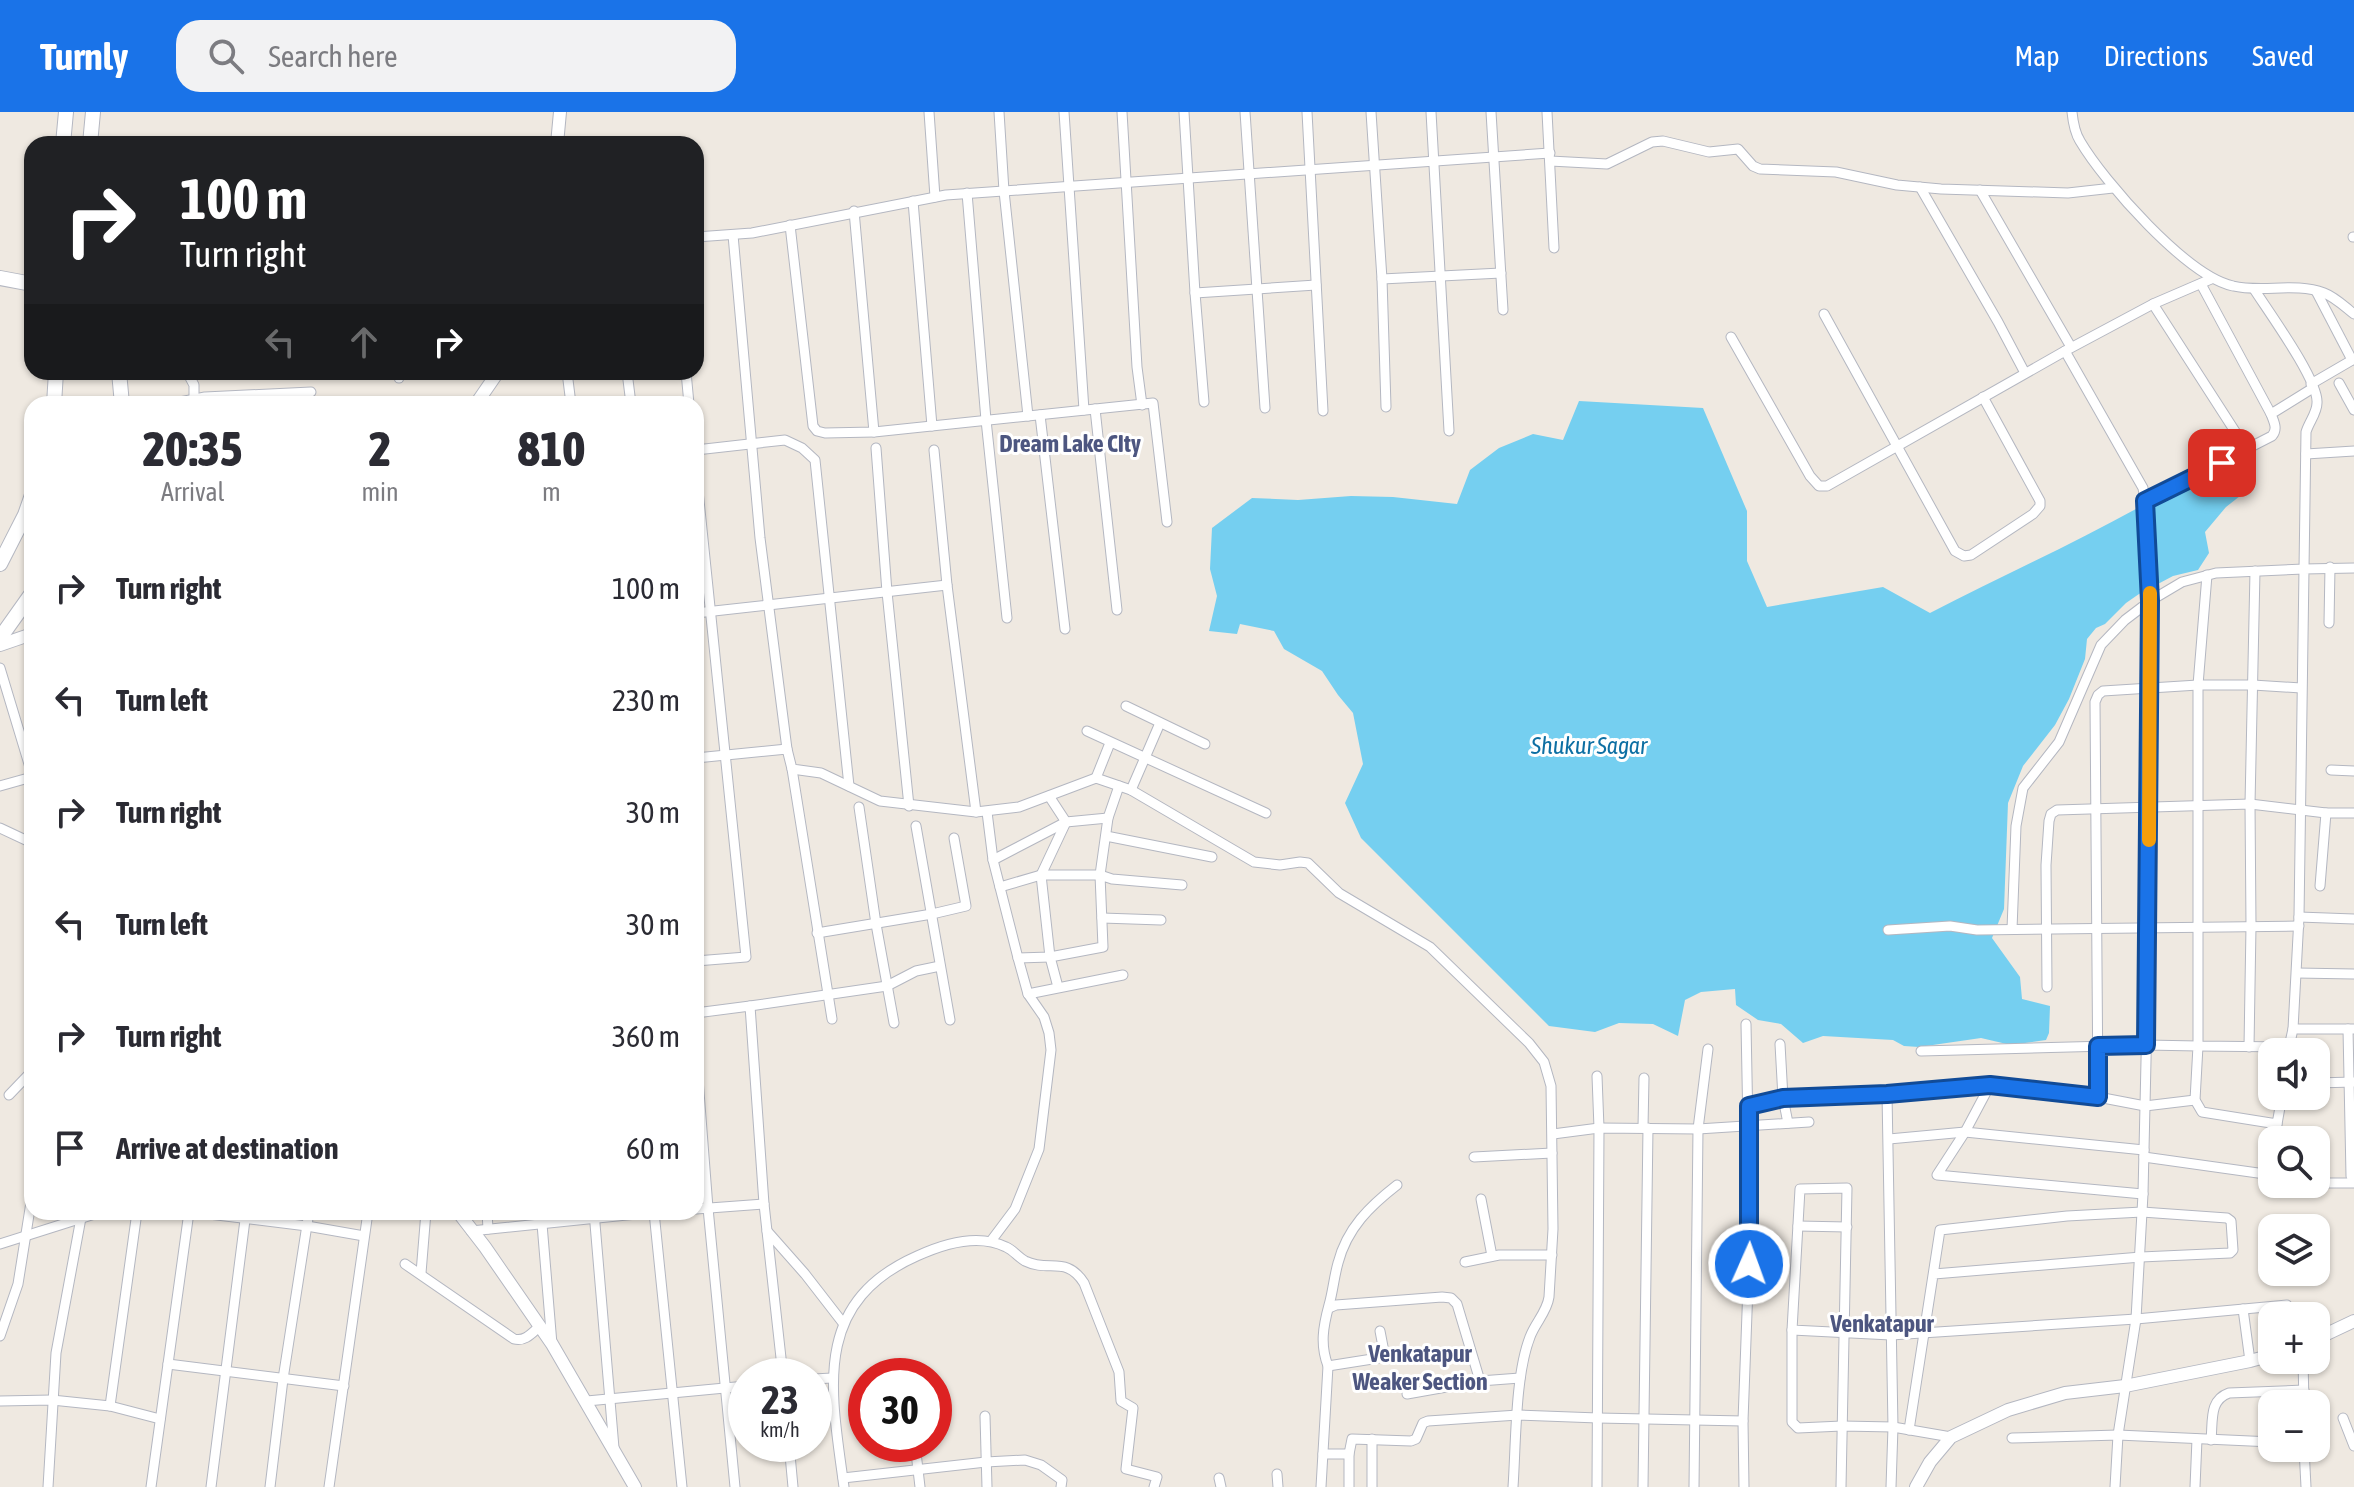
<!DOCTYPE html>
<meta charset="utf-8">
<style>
:root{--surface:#fff;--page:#f2f2f3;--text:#2b2b33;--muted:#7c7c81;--accent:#1a73e8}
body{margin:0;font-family:"Asap Condensed",sans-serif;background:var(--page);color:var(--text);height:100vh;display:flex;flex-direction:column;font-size:30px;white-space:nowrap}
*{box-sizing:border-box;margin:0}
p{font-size:26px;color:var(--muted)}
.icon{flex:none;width:44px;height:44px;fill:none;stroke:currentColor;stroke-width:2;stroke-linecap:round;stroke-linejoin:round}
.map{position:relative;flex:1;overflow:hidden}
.side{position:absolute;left:24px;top:284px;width:680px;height:824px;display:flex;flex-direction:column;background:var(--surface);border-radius:24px;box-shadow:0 2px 6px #0004}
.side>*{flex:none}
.banner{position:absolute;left:24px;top:24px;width:680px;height:244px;border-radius:24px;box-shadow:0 2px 6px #0004;background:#202124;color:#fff;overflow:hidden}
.controls{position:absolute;left:2258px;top:926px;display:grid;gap:16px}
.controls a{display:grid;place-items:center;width:72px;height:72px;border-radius:16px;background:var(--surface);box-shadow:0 2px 6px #0004;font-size:40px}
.speed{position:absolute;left:728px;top:1246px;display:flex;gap:16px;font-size:40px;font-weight:700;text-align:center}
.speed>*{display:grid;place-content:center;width:104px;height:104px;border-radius:50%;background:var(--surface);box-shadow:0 2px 6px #0004;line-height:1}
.speed small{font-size:20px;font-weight:400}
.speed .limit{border:12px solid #d22;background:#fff;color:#111}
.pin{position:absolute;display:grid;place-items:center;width:68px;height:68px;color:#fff;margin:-34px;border-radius:16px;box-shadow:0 4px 12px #0006}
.me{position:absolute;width:88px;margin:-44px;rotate:2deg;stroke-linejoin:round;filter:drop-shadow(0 0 6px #0008)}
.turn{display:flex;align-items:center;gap:28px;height:168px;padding:0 24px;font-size:36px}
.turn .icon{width:104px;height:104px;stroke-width:2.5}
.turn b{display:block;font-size:56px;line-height:68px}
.lanes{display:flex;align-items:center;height:76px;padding:0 24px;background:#0003;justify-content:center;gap:40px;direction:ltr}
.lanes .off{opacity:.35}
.eta{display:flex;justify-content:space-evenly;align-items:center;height:136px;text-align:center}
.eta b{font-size:48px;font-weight:800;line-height:56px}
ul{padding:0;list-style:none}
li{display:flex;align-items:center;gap:24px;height:112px;padding:0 24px}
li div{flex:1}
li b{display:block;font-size:30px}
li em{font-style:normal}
header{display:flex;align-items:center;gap:48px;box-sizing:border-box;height:112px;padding:0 40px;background:var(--accent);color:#fff}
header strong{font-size:38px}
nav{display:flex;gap:44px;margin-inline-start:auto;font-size:28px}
.search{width:560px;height:72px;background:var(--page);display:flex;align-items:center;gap:20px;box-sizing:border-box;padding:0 28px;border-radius:24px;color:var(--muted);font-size:30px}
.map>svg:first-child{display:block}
.water{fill:#75cff0}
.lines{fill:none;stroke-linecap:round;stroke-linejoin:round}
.minor-casing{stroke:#b4b7c1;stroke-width:11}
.tertiary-casing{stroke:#b4b7c1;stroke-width:14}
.secondary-casing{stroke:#b4b7c1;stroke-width:16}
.minor{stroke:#fff;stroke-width:9}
.tertiary{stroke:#fff;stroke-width:12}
.secondary{stroke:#fff;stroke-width:14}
.route-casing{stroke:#114b97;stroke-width:20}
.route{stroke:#1a73e8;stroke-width:14}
.slow{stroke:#f59e0b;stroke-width:14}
.labels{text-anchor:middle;stroke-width:6;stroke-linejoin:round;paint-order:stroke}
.neighbourhood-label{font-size:24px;font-weight:bold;fill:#4d5680;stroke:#fff}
.water-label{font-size:24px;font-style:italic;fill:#0d6fa3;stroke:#fff}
</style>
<header>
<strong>Turnly</strong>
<div class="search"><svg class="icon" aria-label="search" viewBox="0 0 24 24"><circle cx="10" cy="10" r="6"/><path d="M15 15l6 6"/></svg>Search here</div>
<nav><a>Map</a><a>Directions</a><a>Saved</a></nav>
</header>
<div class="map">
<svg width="2354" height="1375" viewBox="0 0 2354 1375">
<rect width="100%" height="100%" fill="#efe9e1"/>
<!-- water -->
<path class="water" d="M1579 289 1703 296 1747 399V449L1767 495 1883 475 1930 501C2002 464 2075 431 2145 392 2177 374 2210 357 2238 332L2237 344 2245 353 2242 363 2249 372 2240 384 2226 395 2205 420 2209 441 2198 458 2173 464 2139 482 2126 491 2105 512 2096 516 2087 527 2085 547 2069 587 2055 613 2023 654 2008 691 2004 797 1992 826 2020 865 2022 887 2050 894 2049 921 2046 928 2011 933 1981 926 1919 935 1904 934 1893 928 1823 924 1803 931 1781 912 1758 908 1736 893 1735 877 1701 880 1685 888 1678 924 1653 912 1619 911 1595 920 1549 914 1361 726 1345 691 1363 652 1353 601 1338 583 1322 559 1284 537 1274 519 1240 512 1237 522 1209 519 1217 484 1210 457 1212 416 1252 386 1298 388 1351 384 1393 385 1457 392 1470 358 1499 336 1533 322 1563 328Z"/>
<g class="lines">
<defs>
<g id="minor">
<path d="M929 0 935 85"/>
<path d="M999 0 1004 79 1028 304"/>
<path d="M1064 0 1084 298"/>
<path d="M1122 0 1137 255 1142 293"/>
<path d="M1184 0 1195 181 1204 290"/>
<path d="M1245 0 1265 296"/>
<path d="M1307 0 1323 299"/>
<path d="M1371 0 1382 167 1386 295"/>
<path d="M1431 0 1449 319"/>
<path d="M1491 0 1503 198"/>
<path d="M1547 0 1554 136"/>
<path d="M2072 0C2073 10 2075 21 2080 29 2104 70 2187 164 2233 174 2262 181 2295 170 2324 181 2335 185 2345 195 2354 202"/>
<path d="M1550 49 1607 52 1652 30 1663 29 1709 40 1738 37 1753 54 1760 57 1836 60 1897 73 1941 77 2068 81 2113 76"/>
<path d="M1920 75 1998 210 2025 261"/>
<path d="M1980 78 2071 235"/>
<path d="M967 81 986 308 1007 506"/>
<path d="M913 89 932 314"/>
<path d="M854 99 874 320"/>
<path d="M790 113 813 314 817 319 825 321 874 320 1153 291 1167 410"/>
<path d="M733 123 760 426 787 637"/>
<path d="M696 125 752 121 946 83 1550 41"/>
<path d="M2353 125H2354"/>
<path d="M1382 167 1501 161"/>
<path d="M2201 172 2271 302"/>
<path d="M2316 179 2352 248"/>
<path d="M1195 181 1316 173"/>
<path d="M2153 192 2247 338"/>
<path d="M1824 202 1955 439 1964 444 1971 443 2033 402 2040 394V389L1983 285"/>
<path d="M1731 225 1810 364 1819 374H1827L2065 239"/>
<path d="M187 260 194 273V288"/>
<path d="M567 260 571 292"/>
<path d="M627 260 631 292"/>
<path d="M686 260 689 292"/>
<path d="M399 266V260"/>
<path d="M2339 271 2354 298"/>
<path d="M2311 272 2354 247"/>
<path d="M170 292 205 285 311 280"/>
<path d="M1095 297 1117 498"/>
<path d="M1040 303 1065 517"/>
<path d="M876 336 887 480 909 694"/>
<path d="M696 338 785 328 802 336 815 348 849 674"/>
<path d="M934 338 947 473 976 700"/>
<path d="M2306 342 2354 339"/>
<path d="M696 359 746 845 696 849"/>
<path d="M2145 389 2272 324C2278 317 2274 310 2271 302L2313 276"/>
<path d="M2207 463 2198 573V934L2289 935 2293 917H2354"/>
<path d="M696 501 947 473"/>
<path d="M2329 511 2330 455"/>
<path d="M0 556 32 662"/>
<path d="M1126 594 1205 632"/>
<path d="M1087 619 1266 701"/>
<path d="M696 646 787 637 792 657 821 661 880 689 976 700 1019 695 1096 666 1131 678 1254 750 1280 753 1300 750 1308 751 1339 781 1430 835 1529 931 1544 950 1551 974 1553 1117 1549 1185C1547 1200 1535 1211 1530 1225 1515 1263 1516 1332 1513 1375"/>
<path d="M792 657 832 907"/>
<path d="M2331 658 2354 659"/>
<path d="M1096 666 1110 631"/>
<path d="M0 674 32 665"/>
<path d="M1131 678 1160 611"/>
<path d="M1049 684 1066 710 1041 763 1050 845 1058 875"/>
<path d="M859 695 876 812 894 911"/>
<path d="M987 700 993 748 1018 846 1028 882 1044 905 1049 921 1051 938 1039 1037 1015 1097 991 1129"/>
<path d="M916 714 950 908"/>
<path d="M0 716 32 731"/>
<path d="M1106 724 1212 745"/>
<path d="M993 748 1066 710 1108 706"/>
<path d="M2320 774 2326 701"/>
<path d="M1000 775 1041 763H1100L1108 706 1119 674"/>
<path d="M2299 805 2354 807"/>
<path d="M1102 806 1161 808"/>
<path d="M2012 817 2016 714 2023 676 2059 630 2101 533 2125 508 2150 489 2182 470 2216 461 2304 457 2306 320C2309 310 2317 301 2317 291 2319 269 2268 199 2254 177"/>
<path d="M1888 818 1950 814 1977 818 2299 814"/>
<path d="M817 821 932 802 966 794 954 726"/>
<path d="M1018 846 1050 845 1103 835 1100 763 1112 767 1182 773"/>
<path d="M2297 861 2354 862"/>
<path d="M2047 875 2046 753 2049 709 2051 702 2057 698 2250 692 2326 701H2354"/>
<path d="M1028 882 1123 863"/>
<path d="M750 894 887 874 916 859 940 854"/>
<path d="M696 901 750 894 764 1092 783 1264"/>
<path d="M2293 917 2299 805 2304 457 2354 456"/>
<path d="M2348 917 2351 1064 2354 1070"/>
<path d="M1780 932 1783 986 1788 1011"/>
<path d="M2249 935 2251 814 2250 692 2255 459"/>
<path d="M1921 939 2146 933 2198 934 2195 988 2202 1000 2277 1012 2282 984"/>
<path d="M696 941 708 1096 735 1375"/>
<path d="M1597 964 1599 1016 1597 1375"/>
<path d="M2316 971 2354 970"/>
<path d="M1990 973 2098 985 2145 994 2195 988"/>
<path d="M1887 982 1893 1315 1891 1375"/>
<path d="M9 983 32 959"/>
<path d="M2098 985 2095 590 2098 583 2103 579 2198 573H2253L2301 576"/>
<path d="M1749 994 1783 986 1887 982 1990 973 1965 1020 1937 1063 2143 1082"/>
<path d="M1643 1015 1644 966"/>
<path d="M1553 1022 1599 1016 1698 1017 1809 1010"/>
<path d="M1889 1027 1965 1020 2144 1038"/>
<path d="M2275 1028 2277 1012"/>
<path d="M1474 1045 1552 1041"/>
<path d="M2144 1045 2265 1062 2270 1060 2272 1046"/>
<path d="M2316 1071H2354"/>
<path d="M2279 1073 2289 1072"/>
<path d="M1481 1087 1492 1144"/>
<path d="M696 1097 764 1092"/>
<path d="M192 1100 307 1114 364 1124"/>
<path d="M487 1100 488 1117"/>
<path d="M541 1100 552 1232"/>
<path d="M594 1100 614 1336"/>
<path d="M654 1100 682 1375"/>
<path d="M1798 1114 1847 1115"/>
<path d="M471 1119 656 1100"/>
<path d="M767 1119 805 1162 843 1211"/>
<path d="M0 1132 101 1100"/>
<path d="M1465 1150 1499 1143H1552"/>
<path d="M405 1152 514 1227C525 1230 532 1221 540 1214"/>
<path d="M421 1161 426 1100"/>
<path d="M1329 1196 1336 1193 1442 1185 1451 1186 1457 1192 1480 1269 1520 1266"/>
<path d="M2243 1197 2250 1249"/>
<path d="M1792 1218V1310L1798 1316 1842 1314 1893 1315 1951 1325"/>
<path d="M0 1224 18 1172 32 1084"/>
<path d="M2303 1248 2304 1292"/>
<path d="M168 1252 344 1274"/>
<path d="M1328 1254 1385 1245 1380 1219"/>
<path d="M814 1267 832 1266"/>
<path d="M1407 1282 1480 1269"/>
<path d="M0 1289 52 1288 110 1294 160 1307"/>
<path d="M587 1289 746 1274"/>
<path d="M110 1294 137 1100"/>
<path d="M985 1304 987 1375"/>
<path d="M2343 1306 2354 1334"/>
<path d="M1909 1318 1940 1118 2067 1104 2142 1100 2227 1106 2231 1109 2233 1138 2230 1141 2141 1145 1934 1162"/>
<path d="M2012 1326 2118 1323 2272 1330"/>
<path d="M2211 1328C2213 1308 2209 1288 2229 1281L2304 1278"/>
<path d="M789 1332 793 1375"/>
<path d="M915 1332 920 1375"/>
<path d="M2304 1336 2306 1375"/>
<path d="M1323 1342H1349"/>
<path d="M1277 1362 1278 1375"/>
<path d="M843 1366 986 1350 1025 1348 1041 1353 1062 1368 1061 1375"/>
<path d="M1219 1366 1221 1375"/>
<path d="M48 1375 56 1241 81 1106"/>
<path d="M151 1375 189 1100"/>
<path d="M211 1375 246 1100"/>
<path d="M270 1375 283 1267 309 1100"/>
<path d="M329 1375 368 1100"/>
<path d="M844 1375C831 1279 811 1191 917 1144 943 1132 978 1121 1006 1135 1013 1138 1018 1145 1025 1149 1049 1161 1066 1143 1084 1171L1119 1260 1121 1289 1133 1296 1126 1357 1157 1365 1154 1375"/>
<path d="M1321 1375 1328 1254C1320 1233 1323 1215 1329 1193 1333 1179 1334 1165 1338 1151 1347 1116 1370 1094 1397 1073"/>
<path d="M1349 1375V1342L1352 1327 1411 1329 1416 1327 1423 1311 1428 1309 1518 1303 1598 1306 1743 1309"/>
<path d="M1372 1375V1327"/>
<path d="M1643 1375 1648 1016"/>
<path d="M1694 1375 1698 1017 1708 937"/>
<path d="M1744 1375 1743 1309 1750 1120 1746 912"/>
<path d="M1841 1375 1847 1076 1800 1077 1792 1218 1891 1223 2136 1207 2287 1193"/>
<path d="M2115 1375 2118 1323 2136 1207 2143 1082 2149 816 2150 489 2148 407 2143 376 2065 239 2153 192 2211 167"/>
<path d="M2195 1375 2197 1327"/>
</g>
<g id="tertiary">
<path d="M557 32 560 0"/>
<path d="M476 292 498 260"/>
<path d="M0 533 32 522"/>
<path d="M458 1100 485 1135 552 1232 635 1375"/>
<path d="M2316 1227 2354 1209"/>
<path d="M1916 1375 1930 1350 1951 1325 2008 1298 2065 1281 2125 1274 2250 1249 2272 1243"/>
</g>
<g id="secondary">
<path d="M63 32 66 0"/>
<path d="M90 32 93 0"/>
<path d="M0 166 32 172"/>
<path d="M119 260 122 292"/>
<path d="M54 292 56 260"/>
<path d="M0 452 25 403 32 383"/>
<path d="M0 526 32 481"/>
</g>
</defs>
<!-- minor casing -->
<use href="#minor" class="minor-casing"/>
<!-- tertiary casing -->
<use href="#tertiary" class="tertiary-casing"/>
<!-- secondary casing -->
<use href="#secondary" class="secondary-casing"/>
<!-- minor -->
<use href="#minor" class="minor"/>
<!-- tertiary -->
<use href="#tertiary" class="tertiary"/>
<!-- secondary -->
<use href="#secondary" class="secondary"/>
</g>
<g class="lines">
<defs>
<path id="route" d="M1749 1152V994L1783 986 1887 982 1990 973 2098 985V934L2146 933 2150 489 2145 389 2222 351"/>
</defs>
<!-- route casing -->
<use href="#route" class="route-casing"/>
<!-- route -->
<use href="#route" class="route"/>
<!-- slow -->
<path class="slow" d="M2149 728 2150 481"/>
</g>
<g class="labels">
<!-- neighbourhood labels -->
<g class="neighbourhood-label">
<text x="1070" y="340">Dream Lake CIty</text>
<text x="1882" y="1220">Venkatapur</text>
<text x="1420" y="1250">Venkatapur<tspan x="1420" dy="28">Weaker Section</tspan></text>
</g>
<!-- water labels -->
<g class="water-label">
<text x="1589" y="642">Shukur Sagar</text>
</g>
</g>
</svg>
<div class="controls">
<a><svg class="icon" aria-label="sound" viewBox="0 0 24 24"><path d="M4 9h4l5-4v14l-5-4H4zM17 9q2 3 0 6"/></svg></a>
<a><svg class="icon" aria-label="search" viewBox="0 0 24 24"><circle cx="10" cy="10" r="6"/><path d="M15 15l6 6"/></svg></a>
<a><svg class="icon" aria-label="layers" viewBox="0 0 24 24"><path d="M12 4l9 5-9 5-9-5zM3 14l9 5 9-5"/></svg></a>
<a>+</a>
<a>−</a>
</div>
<div class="speed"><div>23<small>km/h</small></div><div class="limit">30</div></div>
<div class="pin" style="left:2222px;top:351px;background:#d93025"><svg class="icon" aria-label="arrive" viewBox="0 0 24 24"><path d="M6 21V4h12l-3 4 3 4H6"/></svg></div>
<svg class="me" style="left:1749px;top:1152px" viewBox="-20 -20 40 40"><circle r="17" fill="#1a73e8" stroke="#fff" stroke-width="3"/><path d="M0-11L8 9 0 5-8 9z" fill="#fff"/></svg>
<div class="banner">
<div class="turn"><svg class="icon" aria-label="right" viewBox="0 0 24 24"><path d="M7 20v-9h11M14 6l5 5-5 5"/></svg><div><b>100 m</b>Turn right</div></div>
<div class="lanes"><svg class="icon off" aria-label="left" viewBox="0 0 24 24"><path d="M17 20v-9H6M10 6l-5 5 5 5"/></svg><svg class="icon off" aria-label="ahead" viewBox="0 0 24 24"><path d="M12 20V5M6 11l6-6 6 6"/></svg><svg class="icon" aria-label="right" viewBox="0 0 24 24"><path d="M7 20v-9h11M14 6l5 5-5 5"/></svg></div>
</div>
<section class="side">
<div class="eta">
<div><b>20:35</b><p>Arrival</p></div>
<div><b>2</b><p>min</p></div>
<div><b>810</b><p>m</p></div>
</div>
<ul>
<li><svg class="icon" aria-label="right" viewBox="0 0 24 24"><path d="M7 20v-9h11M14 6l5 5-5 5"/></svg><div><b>Turn right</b></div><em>100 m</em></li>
<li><svg class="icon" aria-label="left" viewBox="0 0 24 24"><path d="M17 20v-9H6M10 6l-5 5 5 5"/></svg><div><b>Turn left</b></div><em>230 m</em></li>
<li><svg class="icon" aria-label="right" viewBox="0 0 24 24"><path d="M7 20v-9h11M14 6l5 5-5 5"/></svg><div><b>Turn right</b></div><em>30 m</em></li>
<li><svg class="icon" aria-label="left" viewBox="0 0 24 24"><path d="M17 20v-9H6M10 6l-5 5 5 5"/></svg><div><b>Turn left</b></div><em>30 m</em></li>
<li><svg class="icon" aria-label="right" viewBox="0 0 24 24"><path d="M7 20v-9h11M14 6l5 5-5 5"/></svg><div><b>Turn right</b></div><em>360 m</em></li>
<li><svg class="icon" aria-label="arrive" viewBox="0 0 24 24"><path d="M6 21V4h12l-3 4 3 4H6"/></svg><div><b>Arrive at destination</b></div><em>60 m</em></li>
</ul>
</section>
</div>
